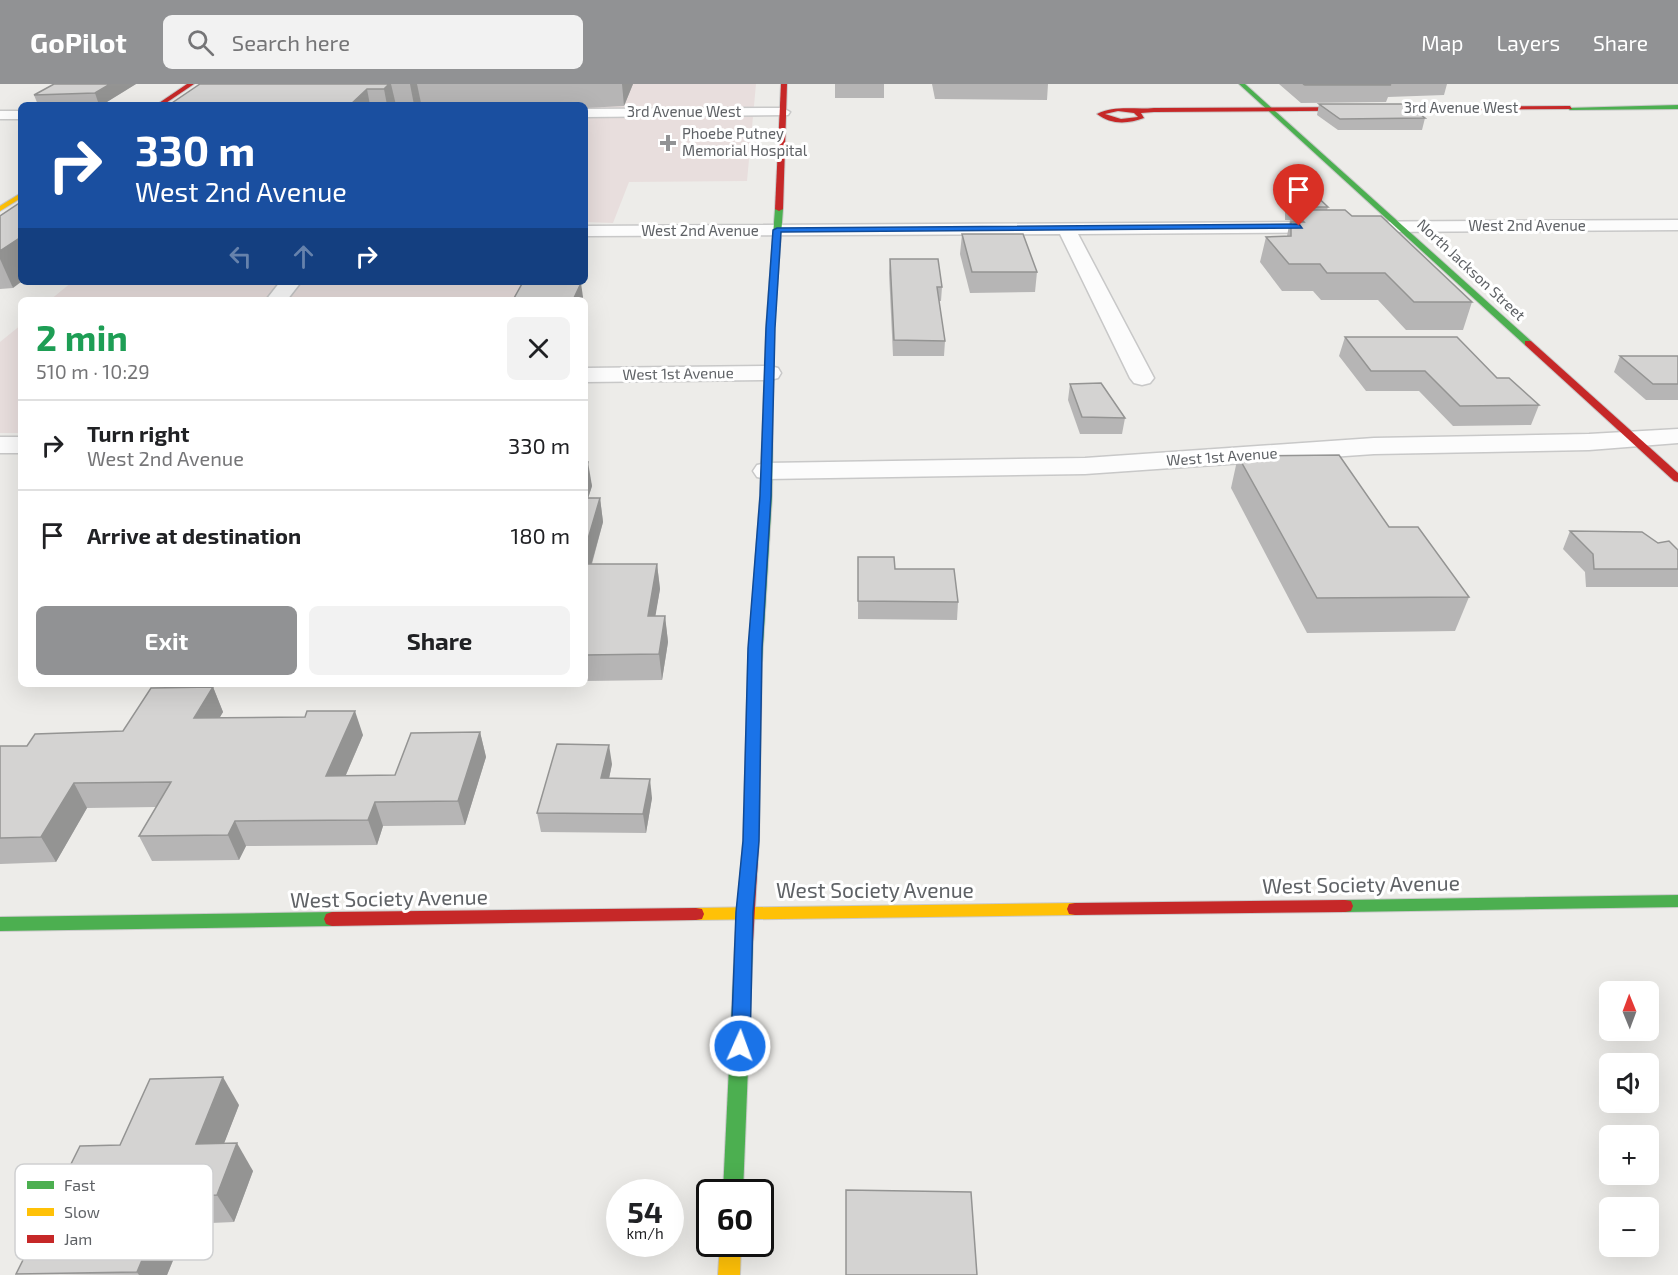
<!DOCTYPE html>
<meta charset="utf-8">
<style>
:root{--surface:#fff;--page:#f2f2f2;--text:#202124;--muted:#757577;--line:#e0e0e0;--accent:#919294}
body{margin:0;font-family:"Exo 2",sans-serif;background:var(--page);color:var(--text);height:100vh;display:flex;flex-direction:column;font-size:22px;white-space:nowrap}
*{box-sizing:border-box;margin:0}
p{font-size:20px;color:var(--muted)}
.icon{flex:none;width:33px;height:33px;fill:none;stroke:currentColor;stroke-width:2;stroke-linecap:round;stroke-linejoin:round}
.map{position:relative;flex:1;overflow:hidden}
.details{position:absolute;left:18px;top:213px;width:570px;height:390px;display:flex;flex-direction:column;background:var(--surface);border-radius:9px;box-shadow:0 6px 24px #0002}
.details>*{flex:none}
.top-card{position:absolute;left:18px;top:18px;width:570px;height:183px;border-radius:9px;box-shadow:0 6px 24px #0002;background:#1a4fa0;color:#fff;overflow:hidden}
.needle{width:39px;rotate:359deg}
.fabs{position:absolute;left:1599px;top:897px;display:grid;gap:12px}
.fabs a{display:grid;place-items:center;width:60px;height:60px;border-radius:9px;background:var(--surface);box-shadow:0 6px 24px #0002;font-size:30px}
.speed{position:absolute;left:606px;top:1095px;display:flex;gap:12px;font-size:30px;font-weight:700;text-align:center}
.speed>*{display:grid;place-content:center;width:78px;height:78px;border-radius:50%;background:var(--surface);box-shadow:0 6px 24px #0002;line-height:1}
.speed small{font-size:15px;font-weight:400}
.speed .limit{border:3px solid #111;border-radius:9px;background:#fff;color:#111}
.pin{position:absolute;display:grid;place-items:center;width:51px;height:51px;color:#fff;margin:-62px -26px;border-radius:50% 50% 50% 0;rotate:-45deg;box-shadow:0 0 6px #0007}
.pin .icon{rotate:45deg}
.me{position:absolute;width:66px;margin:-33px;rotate:2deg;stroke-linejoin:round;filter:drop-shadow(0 0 4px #0008)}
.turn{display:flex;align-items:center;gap:21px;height:126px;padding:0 18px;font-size:27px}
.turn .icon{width:78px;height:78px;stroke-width:2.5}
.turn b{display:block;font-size:42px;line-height:51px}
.lanes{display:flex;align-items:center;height:57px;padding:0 18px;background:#0003;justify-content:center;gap:30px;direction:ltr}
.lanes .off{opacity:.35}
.round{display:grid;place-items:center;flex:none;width:63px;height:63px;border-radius:9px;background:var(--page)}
.summary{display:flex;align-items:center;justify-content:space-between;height:102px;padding:0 18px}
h1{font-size:36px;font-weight:700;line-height:45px;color:#1e9e55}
.action{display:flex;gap:12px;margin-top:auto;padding:12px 18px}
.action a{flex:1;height:69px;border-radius:9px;background:var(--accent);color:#fff;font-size:24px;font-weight:700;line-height:69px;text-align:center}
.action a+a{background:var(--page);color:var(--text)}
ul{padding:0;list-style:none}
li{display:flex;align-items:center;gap:18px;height:90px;padding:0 18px;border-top:2px solid var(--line)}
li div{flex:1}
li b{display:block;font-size:22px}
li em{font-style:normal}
header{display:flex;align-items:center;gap:36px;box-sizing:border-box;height:84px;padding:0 30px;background:var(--accent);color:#fff}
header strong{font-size:28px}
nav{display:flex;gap:33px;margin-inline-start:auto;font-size:21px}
.search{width:420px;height:54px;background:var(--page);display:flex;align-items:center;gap:15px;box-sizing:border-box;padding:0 21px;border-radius:9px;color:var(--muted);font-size:22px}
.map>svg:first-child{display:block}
.medical{fill:#e8dedd}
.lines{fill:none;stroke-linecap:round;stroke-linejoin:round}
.street-casing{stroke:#c8c8c8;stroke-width:3}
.fast-casing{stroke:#cacaca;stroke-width:2}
.slow-casing{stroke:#cacaca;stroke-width:2}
.jam-casing{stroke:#cacaca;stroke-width:2}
.street{fill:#fcfcfc;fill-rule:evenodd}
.fast{fill:#4caf50;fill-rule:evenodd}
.slow{fill:#ffc107;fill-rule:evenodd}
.jam{fill:#c62828;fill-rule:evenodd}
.wall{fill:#b6b5b5}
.shaded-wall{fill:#949493}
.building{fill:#d4d3d2;stroke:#949493;stroke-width:1.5}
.route{fill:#1a73e8;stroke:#114b97;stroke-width:1.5}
.poi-dot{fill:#919294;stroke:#fff;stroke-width:2}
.labels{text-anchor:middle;stroke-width:6;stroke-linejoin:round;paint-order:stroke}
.far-street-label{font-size:15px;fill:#5f6266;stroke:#fff}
.far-poi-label{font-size:15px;fill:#5f6266;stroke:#fff;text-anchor:start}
.near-street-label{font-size:21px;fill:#5f6266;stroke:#fff}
.key{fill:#fff;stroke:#cfd0d1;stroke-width:1.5}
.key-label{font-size:16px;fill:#5f6266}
</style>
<header>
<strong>GoPilot</strong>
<div class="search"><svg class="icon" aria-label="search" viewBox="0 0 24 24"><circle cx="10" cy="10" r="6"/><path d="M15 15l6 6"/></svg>Search here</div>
<nav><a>Map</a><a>Layers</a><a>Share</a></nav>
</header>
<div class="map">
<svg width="1678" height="1191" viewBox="0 0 1678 1191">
<rect width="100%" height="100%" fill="#edece9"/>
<!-- medical -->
<g class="medical">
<path d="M208 0H756L747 97 629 98 613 139 585 138V21H176Z"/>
<path d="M72 198H526L518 216H50Z"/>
<path d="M21 241V349H0V258Z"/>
</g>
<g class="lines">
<defs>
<g id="street">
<path d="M783 24 790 28 788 31 585 33V25Z"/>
<rect x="0" y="27" width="21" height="8"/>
<path d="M1678 136V146L1078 150 1154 294 1150 299 1142 301 1134 299 1130 294 1060 150 585 152V142Z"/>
<path d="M280 198H301L287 216H266Z"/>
<path d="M770 282 778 284 781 289 778 294 770 296 585 298V284Z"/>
<path d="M1678 345V359L1589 366 1374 370 1085 390 766 395 757 393 753 387 757 381 766 379 1085 374 1374 354 1589 350Z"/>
<rect x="0" y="353" width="21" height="16"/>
</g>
<g id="fast">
<path d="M1239 0H1245L1531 257V261H1525Z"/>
<path d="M1678 21V25L1570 26 1567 24Z"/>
<path d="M779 123 783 125 774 244 772 412 762 579 755 583 748 579 760 412 766 244 775 125Z"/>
<path d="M1678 811V823L1345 828 1339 827 1337 822 1339 817 1345 816Z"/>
<path d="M332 828 338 830 340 835 338 840 332 842 0 847V833Z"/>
<path d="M744 851 750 853 753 858 743 1108H723L735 858 738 853Z"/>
</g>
<g id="slow">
<path d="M21 109V114L0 127V122Z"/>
<path d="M1075 819 1081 820 1083 825 1081 830 1075 831 696 836 690 835 688 830 690 825 696 824Z"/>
<path d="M720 1160H741L740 1191H718Z"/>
</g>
<g id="jam">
<path d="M187 0H194L163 21H156Z"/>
<path d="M781 0H787L783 125 779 127 775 125Z"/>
<path d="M1570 22 1572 25 1154 28 1141 29 1144 34C1128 40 1111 41 1097 30 1115 21 1134 26 1154 24ZM1118 27 1134 29 1138 33 1121 35 1105 30Z"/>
<path d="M1525 257H1531L1678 389V398L1674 397 1525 261Z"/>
<path d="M755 575 762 579 759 757 753 858 750 863 744 865 738 863 735 858 743 757 748 579Z"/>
<path d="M1345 816 1351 817 1353 822 1351 827 1345 828 1075 831 1069 830 1067 825 1069 820 1075 819Z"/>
<path d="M696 824 702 825 704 830 702 835 696 836 332 842 326 840 324 835 326 830 332 828Z"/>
</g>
</defs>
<!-- street casing -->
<use href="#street" class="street-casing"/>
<!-- fast casing -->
<use href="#fast" class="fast-casing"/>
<!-- slow casing -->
<use href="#slow" class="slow-casing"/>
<!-- jam casing -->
<use href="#jam" class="jam-casing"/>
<!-- street -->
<use href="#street" class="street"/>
<!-- fast -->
<use href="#fast" class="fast"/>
<!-- slow -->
<use href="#slow" class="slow"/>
<!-- jam -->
<use href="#jam" class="jam"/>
</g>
<!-- wall -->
<g class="wall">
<path d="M54 0H136L102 21H38L34 11Z"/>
<path d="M200 0H633L624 22 585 24V21H517V19H421L419 21H169Z"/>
<rect x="835" y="0" width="49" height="14"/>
<path d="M932 0H1048L1047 16 935 15Z"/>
<path d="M1279 0H1447L1444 11 1388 13 1386 18 1301 19Z"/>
<path d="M1319 20 1425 34 1422 46H1338L1317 31Z"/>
<path d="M1288 106 1328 123 1327 126 1352 132 1472 218 1463 246H1406L1378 216H1321L1313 207H1282L1260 178 1266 153 1287 152 1290 136H1285V119Z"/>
<path d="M0 132 13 204 0 205Z"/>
<path d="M962 150 1037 188 1035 208 970 209 960 170Z"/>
<path d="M890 175 942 203 941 217H939L945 257 944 272H893L889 189Z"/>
<path d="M1345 253 1497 294 1539 321 1531 341 1453 342 1419 307H1366L1339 272Z"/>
<path d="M1620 272H1678V316H1646L1614 288Z"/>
<path d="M1070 300 1125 334 1122 350H1080L1068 316Z"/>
<path d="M1238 372 1389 443 1469 513 1455 547 1307 549 1231 404Z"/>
<path d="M585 378 592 402 588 414H600L603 438 592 480H657L660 505 655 532H665L668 558 662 596 585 597Z"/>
<path d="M1570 447 1658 459 1678 466V503H1586L1585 488 1563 465Z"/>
<path d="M858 473 895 485 958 518 957 536 858 535Z"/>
<path d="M213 603 223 628 219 634 363 651 346 691H395L480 648 486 673 465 741 383 742 377 761 246 762 239 776 152 777 139 752 156 723 87 724 56 778 0 780V662H27L123 647Z"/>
<path d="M612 680 609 694 652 714 646 749 541 748 537 729Z"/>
<path d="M239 1021 224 1059 253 1087 234 1138 188 1140 167 1191 16 1190Z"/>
</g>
<!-- shaded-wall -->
<g class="shaded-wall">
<path d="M110 0H136L102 21H99L95 9Z"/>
<path d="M389 0H391L396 21H387L384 5Z"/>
<path d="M410 0H417L421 19 419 21H414Z"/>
<path d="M622 0H633L624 22Z"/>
<path d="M367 5 370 21H350Z"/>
<path d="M21 153V198L13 204 0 175V167Z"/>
<path d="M581 199 583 213 582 216H573Z"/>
<path d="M588 378 592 402 585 424V389Z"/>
<path d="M600 414 603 438 585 503V465Z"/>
<path d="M657 480 660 505 651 558 648 532Z"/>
<path d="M665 532 668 558 662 596 659 570Z"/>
<path d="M213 603 223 628 205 659 194 634Z"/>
<path d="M355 627 363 651 335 716 326 692Z"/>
<path d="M480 648 486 673 465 741 458 717Z"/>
<path d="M609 661 612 680 605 714 601 694Z"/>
<path d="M650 695 652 714 646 749 643 730Z"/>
<path d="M74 699 87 724 56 778 41 753Z"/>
<path d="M375 718 383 742 377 761 368 736Z"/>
<path d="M235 737 246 762 239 776 228 751Z"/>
<path d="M223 993 239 1021 213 1088 196 1060Z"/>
<path d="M237 1059 253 1087 234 1138 217 1111Z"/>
<path d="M169 1112 188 1140 167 1191H139L137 1188Z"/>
</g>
<!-- building -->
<g class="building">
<path d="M54 0H110L95 9 34 11Z"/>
<path d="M200 0H389L384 5H367L350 21H169Z"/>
<path d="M1303 0H1389L1391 1H1305Z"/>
<path d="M1319 20H1406L1425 34 1340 35Z"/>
<path d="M1288 106H1310L1328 123H1288Z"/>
<path d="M21 118V153L0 167V132Z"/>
<path d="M1292 126H1345L1352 132H1381L1472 218H1414L1385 189H1327L1320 180H1289L1266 153 1291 152V138H1304Z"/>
<path d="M962 150H1023L1037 188H972Z"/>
<path d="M890 175H938L942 203H937L945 257 894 256Z"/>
<path d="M523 198H552L581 199 573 216H513Z"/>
<path d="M1345 253H1457L1497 294H1509L1539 321 1460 322 1425 287H1371Z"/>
<path d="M1620 272H1678V300H1653Z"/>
<path d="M1101 299 1125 334 1082 333 1070 300Z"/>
<path d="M1339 371 1389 443H1418L1469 513 1317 514 1238 372Z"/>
<path d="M585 378H588L585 389Z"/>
<path d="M585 414H600L585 465Z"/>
<path d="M1570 447 1642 448 1658 459 1669 457 1678 466V485H1594L1593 470Z"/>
<path d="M858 473H894L895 485H954L958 518 858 517Z"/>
<path d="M585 480H657L648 532H665L659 570 585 571Z"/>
<path d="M213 603 194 634 305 633 307 627H355L326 692 395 691 411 649 480 648 458 717 375 718 368 736 235 737 228 751 139 752 171 698 74 699 41 753 0 754V662H27L35 650 123 647 151 604Z"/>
<path d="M557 660 609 661 601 694 650 695 643 730 537 729Z"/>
<path d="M223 993 196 1060 237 1059 217 1111 169 1112 137 1188 16 1190 80 1062 120 1061 150 995Z"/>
<path d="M846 1106 971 1108 977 1191H846Z"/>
</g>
<!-- route -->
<path class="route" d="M1299 140 1302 144 781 148 775 244 771 412 762 564 759 757 753 828 750 962 747 968 740 970 734 968 731 962 736 828 743 757 748 564 760 412 766 244 773 146 777 144Z"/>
<!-- markers -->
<path class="poi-dot" d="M665 50h6v6h6v6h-6v6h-6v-6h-6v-6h6z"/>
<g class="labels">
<!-- far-street labels -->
<g class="far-street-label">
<text x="1461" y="29">3rd Avenue West</text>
<text x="684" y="33">3rd Avenue West</text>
<text x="1527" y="147">West 2nd Avenue</text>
<text x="700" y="152">West 2nd Avenue</text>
<text transform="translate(1471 186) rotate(43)" y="5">North Jackson Street</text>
<text transform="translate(678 290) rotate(-1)" y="5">West 1st Avenue</text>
<text transform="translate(1222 373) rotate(-4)" y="5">West 1st Avenue</text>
</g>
<!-- far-poi labels -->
<g class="far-poi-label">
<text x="682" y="55">Phoebe Putney<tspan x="682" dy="17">Memorial Hospital</tspan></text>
</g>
<!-- near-street labels -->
<g class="near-street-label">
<text transform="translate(1361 801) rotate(-1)" y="7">West Society Avenue</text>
<text x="875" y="814">West Society Avenue</text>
<text transform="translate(389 815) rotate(-1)" y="7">West Society Avenue</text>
</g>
</g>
<!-- legend -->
<rect x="15" y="1080" width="198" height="96" rx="9" class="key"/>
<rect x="27" y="1097" width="27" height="8" fill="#4caf50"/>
<rect x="27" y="1124" width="27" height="8" fill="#ffc107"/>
<rect x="27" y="1151" width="27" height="8" fill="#c62828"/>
<g class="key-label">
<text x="64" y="1107">Fast</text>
<text x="64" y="1134">Slow</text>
<text x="64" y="1161">Jam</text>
</g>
</svg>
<div class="fabs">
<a><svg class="needle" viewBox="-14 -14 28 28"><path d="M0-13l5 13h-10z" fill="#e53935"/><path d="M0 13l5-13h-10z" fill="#757577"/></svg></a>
<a><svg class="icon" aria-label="sound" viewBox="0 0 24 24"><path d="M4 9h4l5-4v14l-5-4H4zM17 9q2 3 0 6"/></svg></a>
<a>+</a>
<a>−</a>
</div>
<div class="speed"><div>54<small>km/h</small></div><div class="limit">60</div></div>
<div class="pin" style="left:1299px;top:142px;background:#d93025"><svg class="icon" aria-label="arrive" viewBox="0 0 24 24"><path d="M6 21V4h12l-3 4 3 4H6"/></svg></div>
<svg class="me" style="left:740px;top:962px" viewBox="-20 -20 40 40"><circle r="17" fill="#1a73e8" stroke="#fff" stroke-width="3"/><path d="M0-11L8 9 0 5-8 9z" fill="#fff"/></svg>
<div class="top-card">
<div class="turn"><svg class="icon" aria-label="right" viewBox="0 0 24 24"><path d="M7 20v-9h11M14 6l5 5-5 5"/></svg><div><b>330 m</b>West 2nd Avenue</div></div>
<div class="lanes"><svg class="icon off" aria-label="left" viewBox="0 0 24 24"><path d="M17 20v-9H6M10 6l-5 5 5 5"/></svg><svg class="icon off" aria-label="ahead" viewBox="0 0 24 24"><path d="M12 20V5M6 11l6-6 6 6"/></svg><svg class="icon" aria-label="right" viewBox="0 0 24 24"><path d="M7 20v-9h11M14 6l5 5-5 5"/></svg></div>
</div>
<section class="details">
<div class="summary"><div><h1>2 min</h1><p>510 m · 10:29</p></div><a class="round"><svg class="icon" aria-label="close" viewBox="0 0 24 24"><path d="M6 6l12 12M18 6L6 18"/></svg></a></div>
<ul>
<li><svg class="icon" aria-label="right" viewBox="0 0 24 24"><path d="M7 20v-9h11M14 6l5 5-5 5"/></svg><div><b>Turn right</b><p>West 2nd Avenue</p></div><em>330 m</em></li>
<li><svg class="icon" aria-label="arrive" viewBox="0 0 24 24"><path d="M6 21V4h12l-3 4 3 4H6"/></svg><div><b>Arrive at destination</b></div><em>180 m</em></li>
</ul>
<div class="action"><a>Exit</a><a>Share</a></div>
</section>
</div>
